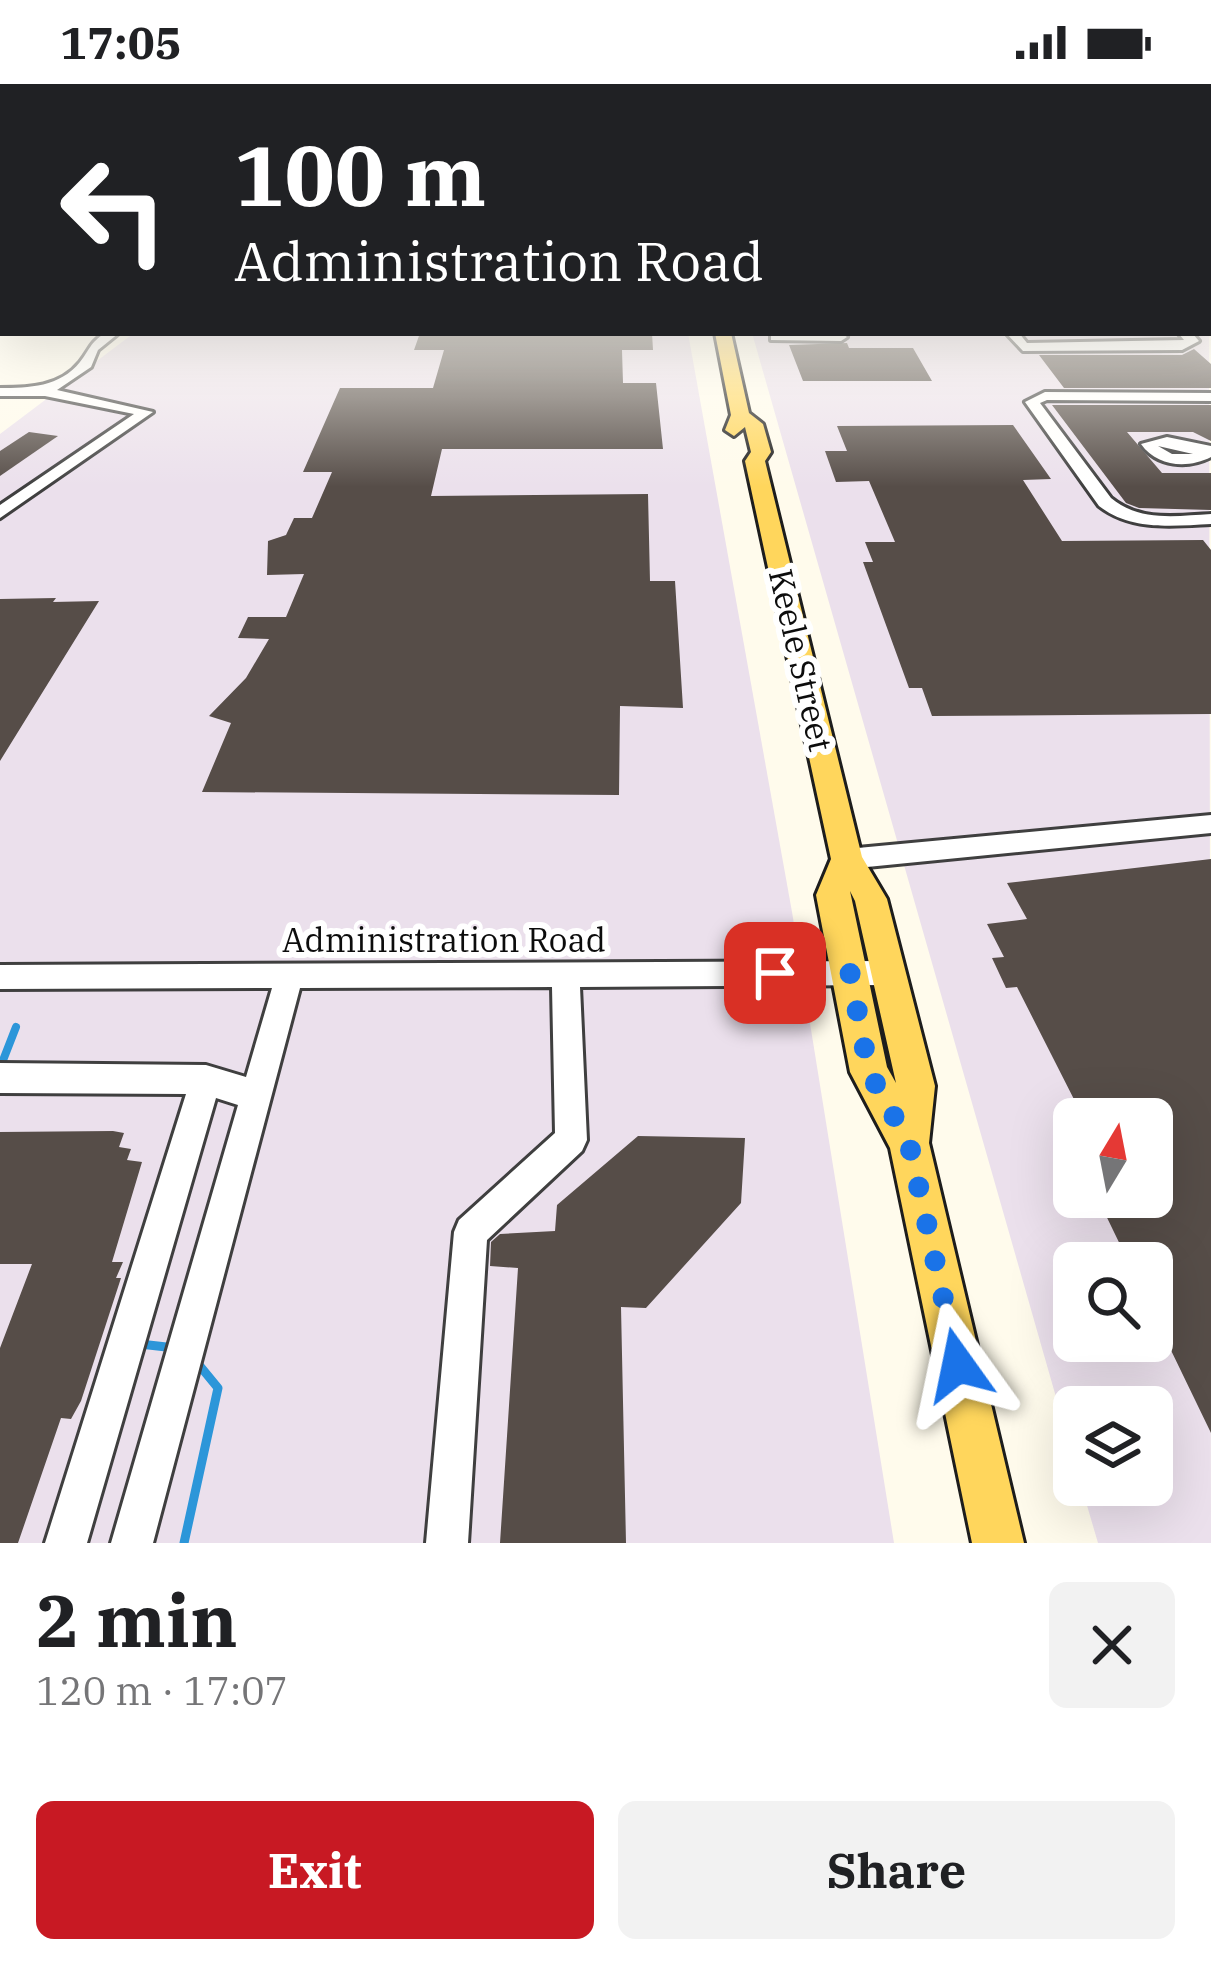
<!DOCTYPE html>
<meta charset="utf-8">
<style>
:root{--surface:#fff;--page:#f2f2f2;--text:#202124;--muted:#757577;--accent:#c81923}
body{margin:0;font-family:"IBM Plex Serif",serif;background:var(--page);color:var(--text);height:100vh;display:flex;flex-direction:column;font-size:45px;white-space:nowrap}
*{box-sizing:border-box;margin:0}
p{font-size:39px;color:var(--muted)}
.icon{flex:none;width:66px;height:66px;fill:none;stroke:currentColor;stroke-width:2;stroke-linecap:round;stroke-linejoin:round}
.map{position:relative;height:1459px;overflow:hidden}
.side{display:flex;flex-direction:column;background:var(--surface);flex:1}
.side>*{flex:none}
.hud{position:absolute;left:0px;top:0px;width:1212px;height:252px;box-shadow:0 12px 48px #0002;background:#202124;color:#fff;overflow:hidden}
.needle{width:78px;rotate:10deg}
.fabs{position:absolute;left:1053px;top:1014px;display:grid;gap:24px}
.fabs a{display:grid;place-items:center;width:120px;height:120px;border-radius:18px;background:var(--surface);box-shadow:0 12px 48px #0002;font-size:60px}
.pin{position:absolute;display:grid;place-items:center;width:102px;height:102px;color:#fff;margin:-51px;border-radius:24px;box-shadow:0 6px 18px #0006}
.me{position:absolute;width:132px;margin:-66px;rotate:348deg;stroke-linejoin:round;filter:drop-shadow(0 0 9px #0008)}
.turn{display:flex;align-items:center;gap:42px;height:252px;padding:0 36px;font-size:54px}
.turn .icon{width:156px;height:156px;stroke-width:2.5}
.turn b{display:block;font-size:84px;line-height:102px}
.round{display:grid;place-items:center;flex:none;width:126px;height:126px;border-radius:18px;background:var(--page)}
.overview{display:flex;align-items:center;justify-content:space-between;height:204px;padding:0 36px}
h1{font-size:72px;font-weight:700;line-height:90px}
.action{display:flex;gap:24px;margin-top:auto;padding:24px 36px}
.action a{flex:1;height:138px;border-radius:18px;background:var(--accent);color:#fff;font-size:48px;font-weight:700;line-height:138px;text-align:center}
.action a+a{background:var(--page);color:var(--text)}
.status{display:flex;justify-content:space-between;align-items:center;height:84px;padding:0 60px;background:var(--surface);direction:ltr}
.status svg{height:33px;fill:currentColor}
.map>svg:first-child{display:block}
.industrial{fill:#ebe0ec;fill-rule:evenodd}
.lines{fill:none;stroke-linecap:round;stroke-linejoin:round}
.stream-far1{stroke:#2c96d9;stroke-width:8}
.stream{stroke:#2c96d9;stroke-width:9}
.building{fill:#564d48}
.minor-casing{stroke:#3f3f3f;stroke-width:6}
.major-casing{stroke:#1d1d1d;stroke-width:6}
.minor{fill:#fff;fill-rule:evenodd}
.major{fill:#ffd65c;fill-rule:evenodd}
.route{stroke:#1a73e8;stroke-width:21;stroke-dasharray:0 37.8}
.labels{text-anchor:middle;stroke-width:12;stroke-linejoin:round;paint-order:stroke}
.street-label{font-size:33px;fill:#0c0c0c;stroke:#fff}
</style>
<div class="status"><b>17:05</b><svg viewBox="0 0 49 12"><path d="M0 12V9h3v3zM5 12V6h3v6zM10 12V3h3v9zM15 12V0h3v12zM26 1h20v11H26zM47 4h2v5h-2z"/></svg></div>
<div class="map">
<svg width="1211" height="1459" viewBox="0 0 1211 1459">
<rect width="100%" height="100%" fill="#fffbec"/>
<!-- industrial -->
<g class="industrial">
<path d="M1209 198 1211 1459H1098L1081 1401H1152V1323H1074V1376L752 249H1209ZM1074 1035H1152V1113H1074ZM1074 1179H1152V1257H1074Z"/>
<path d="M134 249H688L792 828 894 1459H0V350Z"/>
</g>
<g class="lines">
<!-- stream-far1 -->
<path class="stream-far1" d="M0 984 16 943"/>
<!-- stream -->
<g class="stream">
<path d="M140 1260 175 1264"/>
<path d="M184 1459 218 1304 195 1276"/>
</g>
</g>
<!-- building -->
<g class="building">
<path d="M420 249H652L653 266H622L623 299H656L663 365H442L431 412 648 410 650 497H675L683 624 620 622 619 711 202 708 231 639 209 632 246 594 269 555 238 554 248 533H286L304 490 267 491 268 457 286 451 294 434H312L332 388H303L340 304H433L444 266H414Z"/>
<path d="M847 259 849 264H913L932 297H803L789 261Z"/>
<path d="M1194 265 1211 280V304H1064L1039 271H1182Z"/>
<path d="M1052 321H1211V357L1193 348H1127L1162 389H1211V426L1139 424 1126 419Z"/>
<path d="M1013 341 1051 395 1023 396 1062 457 1203 456 1211 466V630L932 632 922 604H909L863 478H873L865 458H895L869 397 836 398 825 367H847L837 342Z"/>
<path d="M29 348 58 352 0 392V367Z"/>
<path d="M56 514 53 518 99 517 0 677V515Z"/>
<path d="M1211 775V1349L1152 1227V1179H1129L1097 1113H1152V1035H1084L1017 903 1006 904 992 874 1004 873 987 840 1027 835 1007 799Z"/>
<path d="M113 1047 124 1049 119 1063 131 1065 127 1076 142 1078 112 1178H123L116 1194H121L81 1317 71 1335 61 1334 18 1459H0V1264L32 1180H0V1048Z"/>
<path d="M638 1052 745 1054 741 1119 646 1224 621 1223 626 1459H500L518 1184 490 1182 491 1158 500 1150 555 1147 557 1121Z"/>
</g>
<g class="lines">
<defs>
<g id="minor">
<path d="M3 216V225L0 226V217Z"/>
<path d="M1209 236 1211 237V246L1209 245Z"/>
<path d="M105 249H119L98 266 91 283 57 306 153 328 0 434V421L134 330 45 312H0V304C29 304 60 303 80 278 91 264 89 260 105 249Z"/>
<path d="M775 249H841L847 253 841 257 771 256V250Z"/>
<path d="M1006 249H1019L1027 259 1184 256 1178 249H1192L1199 257 1182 266 1023 267Z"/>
<path d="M1045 308 1211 309V317L1047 316 1040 319 1111 414C1140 438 1176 432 1211 430V440C1172 442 1131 447 1099 422L1025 318Z"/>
<path d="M1167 353 1211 362V373C1188 385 1157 383 1141 360ZM1158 362 1193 370H1172Z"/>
<path d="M1211 731V749L847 785 838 782 834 775 838 768 847 765Z"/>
<path d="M888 877 898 880 902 889 898 898 888 901 580 903 587 1056 582 1067 487 1156 468 1459H426L454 1148 459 1136 555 1049 552 903 300 904 153 1459H111L238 1021 216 1014 87 1459H45L186 1010 0 1009V979L206 981 246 993 272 904 0 905V881Z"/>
</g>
<path id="major" d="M715 249H731L749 329 763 340 771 368 765 377 862 773 887 815 935 1002 929 1059 1024 1459H972L890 1064 850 988 816 811 831 775 745 377 751 368 745 343 734 352 725 346 731 331ZM850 807 855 817 896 999 887 983Z"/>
</defs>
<!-- minor casing -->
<use href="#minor" class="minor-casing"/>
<!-- major casing -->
<use href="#major" class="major-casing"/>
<!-- minor -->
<use href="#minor" class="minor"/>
<!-- major -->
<use href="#major" class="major"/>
</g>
<!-- sky -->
<linearGradient id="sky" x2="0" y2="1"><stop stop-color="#90c5f0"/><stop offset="0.49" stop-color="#fffdf6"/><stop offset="1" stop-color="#fffdf6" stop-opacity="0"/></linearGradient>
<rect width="1211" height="403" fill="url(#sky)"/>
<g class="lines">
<!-- route -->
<path class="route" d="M775 889H850L869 988 909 1059 958 1281"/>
</g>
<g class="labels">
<!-- street labels -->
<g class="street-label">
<text transform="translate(801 576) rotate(77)" y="12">Keele Street</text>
<text x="444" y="868">Administration Road</text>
</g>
</g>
</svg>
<div class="fabs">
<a><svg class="needle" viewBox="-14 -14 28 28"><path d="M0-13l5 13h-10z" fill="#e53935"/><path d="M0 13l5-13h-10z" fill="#757577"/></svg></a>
<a><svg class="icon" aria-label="search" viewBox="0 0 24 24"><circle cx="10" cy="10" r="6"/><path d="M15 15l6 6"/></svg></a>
<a><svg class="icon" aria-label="layers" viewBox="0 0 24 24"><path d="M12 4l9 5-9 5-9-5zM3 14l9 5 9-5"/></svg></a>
</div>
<div class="pin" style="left:775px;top:889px;background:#d93025"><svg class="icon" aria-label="arrive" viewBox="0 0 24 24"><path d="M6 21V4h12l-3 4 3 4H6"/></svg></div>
<svg class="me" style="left:958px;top:1281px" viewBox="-20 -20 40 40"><path d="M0-17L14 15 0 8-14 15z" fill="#1a73e8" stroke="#fff" stroke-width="4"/></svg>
<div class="hud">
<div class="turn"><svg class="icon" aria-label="left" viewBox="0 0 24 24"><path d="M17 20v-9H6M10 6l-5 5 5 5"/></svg><div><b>100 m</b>Administration Road</div></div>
</div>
</div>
<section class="side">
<div class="overview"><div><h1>2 min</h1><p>120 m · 17:07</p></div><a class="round"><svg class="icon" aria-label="close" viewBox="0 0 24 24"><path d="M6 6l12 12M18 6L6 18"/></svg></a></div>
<div class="action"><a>Exit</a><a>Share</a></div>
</section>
